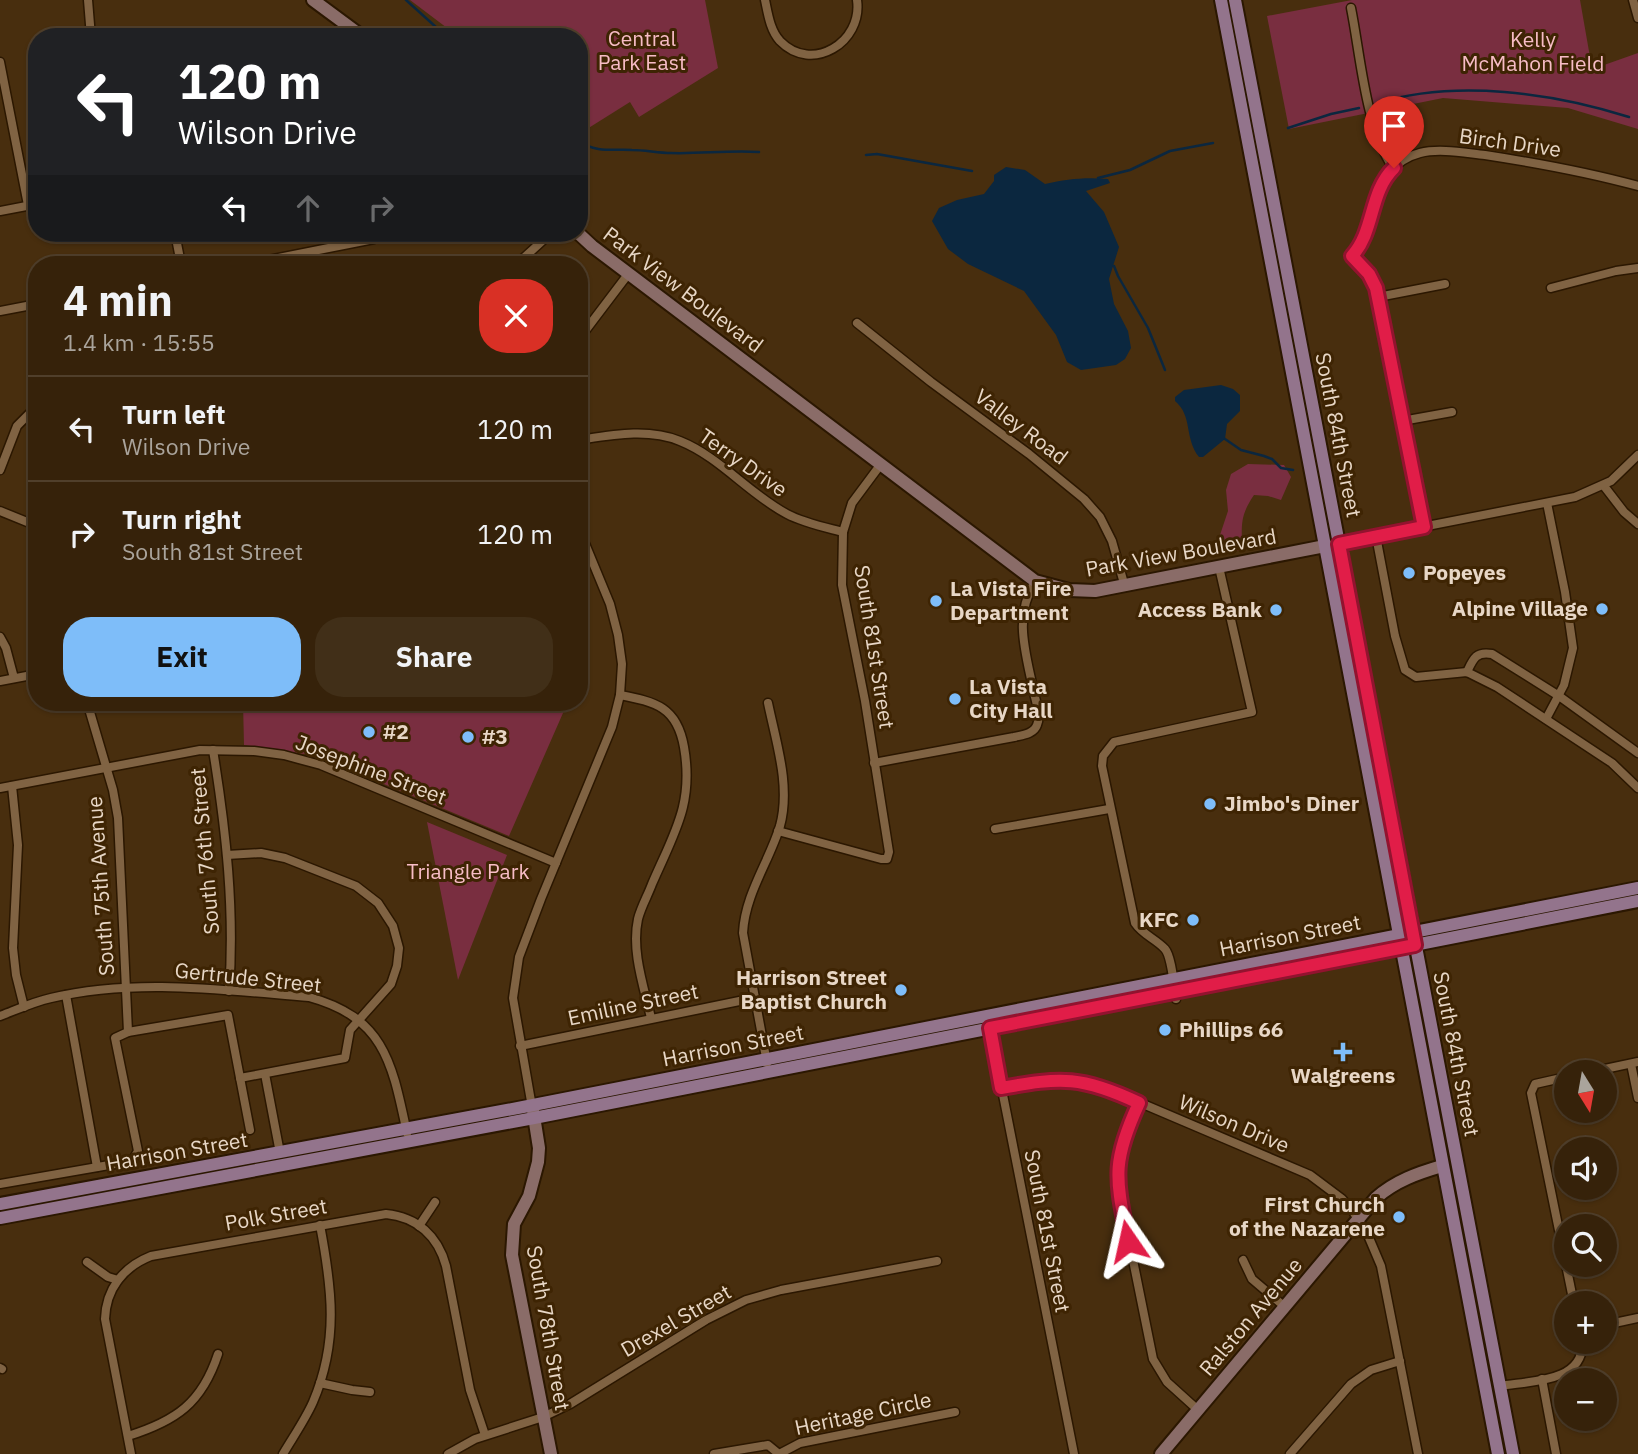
<!DOCTYPE html>
<meta charset="utf-8">
<style>
:root{--surface:#36220a;--page:#412f18;--text:#f1f3f6;--muted:#aaa49c;--line:#503f2b;--accent:#7ebdf9}
body{margin:0;font-family:"IBM Plex Sans",sans-serif;background:var(--page);color:var(--text);height:100vh;display:flex;flex-direction:column;font-size:26px;white-space:nowrap}
*{box-sizing:border-box;margin:0}
p{font-size:23px;color:var(--muted)}
.icon{flex:none;width:38px;height:38px;fill:none;stroke:currentColor;stroke-width:2;stroke-linecap:round;stroke-linejoin:round}
.map{position:relative;flex:1;overflow:hidden}
.sheet{position:absolute;left:28px;top:256px;width:560px;height:455px;display:flex;flex-direction:column;background:var(--surface);border-radius:28px;box-shadow:0 2px 5px #0004,0 0 0 2px var(--line)}
.sheet>*{flex:none}
.top-card{position:absolute;left:28px;top:28px;width:560px;height:214px;border-radius:28px;box-shadow:0 2px 5px #0004,0 0 0 2px var(--line);background:#202124;color:#fff;overflow:hidden}
.needle{width:46px;rotate:169deg}
.fabs{position:absolute;left:1554px;top:1060px;display:grid;gap:14px}
.fabs a{display:grid;place-items:center;width:63px;height:63px;border-radius:50%;background:var(--surface);box-shadow:0 2px 5px #0004,0 0 0 2px var(--line);font-size:35px}
.pin{position:absolute;display:grid;place-items:center;width:60px;height:60px;color:#fff;margin:-72px -30px;border-radius:50% 50% 50% 0;rotate:-45deg;box-shadow:0 0 7px #0007}
.pin .icon{rotate:45deg}
.me{position:absolute;width:77px;margin:-38px;rotate:349deg;stroke-linejoin:round;filter:drop-shadow(0 0 5px #0008)}
.turn{display:flex;align-items:center;gap:24px;height:147px;padding:0 35px;font-size:32px}
.turn .icon{width:91px;height:91px;stroke-width:2.5}
.turn b{display:block;font-size:49px;line-height:60px}
.lanes{display:flex;align-items:center;height:66px;padding:0 35px;background:#0003;justify-content:center;gap:35px;direction:ltr}
.lanes .off{opacity:.35}
.round{display:grid;place-items:center;flex:none;width:74px;height:74px;border-radius:28px;background:var(--page)}
.summary{display:flex;align-items:center;justify-content:space-between;height:119px;padding:0 35px}
h1{font-size:42px;font-weight:700;line-height:52px}
.button{display:flex;gap:14px;margin-top:auto;padding:14px 35px}
.button a{flex:1;height:80px;border-radius:28px;background:var(--accent);color:#111;font-size:28px;font-weight:700;line-height:80px;text-align:center}
.button a+a{background:var(--page);color:var(--text)}
ul{padding:0;list-style:none}
li{display:flex;align-items:center;gap:21px;height:105px;padding:0 35px;border-top:2px solid var(--line)}
li div{flex:1}
li b{display:block;font-size:26px}
li em{font-style:normal}
.map>svg:first-child{display:block}
.green{fill:#792e40}
.water{fill:#0b273f}
.lines{fill:none;stroke-linecap:round;stroke-linejoin:round}
.stream{stroke:#0b273f;stroke-width:2.5}
.street-casing{stroke:#2b1701;stroke-width:11}
.secondary-casing{stroke:#2b1701;stroke-width:16}
.primary-casing{stroke:#2b1701;stroke-width:16}
.street{stroke:#806343;stroke-width:8}
.secondary{stroke:#8a6c68;stroke-width:12}
.primary{stroke:#93748c;stroke-width:12}
.route-casing{stroke:#92132f;stroke-width:18}
.route{stroke:#e11d48;stroke-width:12}
.poi-dot{fill:#7ebdf9;stroke:#3e2403;stroke-width:2.5}
.labels{text-anchor:middle;stroke-width:6;stroke-linejoin:round;paint-order:stroke}
.park-label{font-size:21px;fill:#f7bcc6;stroke:#3e2403}
.street-label{font-size:21px;fill:#e8d7c6;stroke:#3e2403}
.poi-label{font-size:21px;font-weight:bold;fill:#e8d7c6;stroke:#3e2403;text-anchor:start}
</style>
<div class="map">
<svg width="1638" height="1454" viewBox="0 0 1638 1454">
<rect width="100%" height="100%" fill="#482e0e"/>
<!-- green -->
<g class="green">
<path d="M410 0H705L718 68 639 117 630 102 579 134V37H459Z"/>
<path d="M1352 0H1580L1590 57 1604 65 1638 53V129L1568 108 1443 98 1289 129 1267 16Z"/>
<path d="M1248 464 1284 465 1291 477 1281 500 1268 496 1254 495C1239 517 1242 526 1242 551L1222 550 1219 538 1228 511 1226 490 1231 474Z"/>
<path d="M243 702H566L563 713 509 836 331 762 305 754 244 745Z"/>
<path d="M427 822 507 855 458 980Z"/>
</g>
<!-- water -->
<g class="water">
<path d="M1006 167 1025 170 1045 184C1067 179 1085 177 1108 179L1110 183 1086 191 1104 212 1119 247 1109 279 1114 304 1128 331 1131 348 1125 359 1116 365 1081 370 1067 362 1056 335 1024 291 968 264 948 249 932 221 939 208 957 200 984 194 994 181V175Z"/>
<path d="M1221 385 1233 389 1240 395V411L1227 424 1225 439 1203 457H1199C1184 438 1193 416 1175 401V397L1184 390Z"/>
</g>
<g class="lines">
<!-- stream -->
<g class="stream">
<path d="M406 0 447 37"/>
<path d="M1378 103C1456 79 1553 93 1629 117"/>
<path d="M1288 128 1331 114 1359 108"/>
<path d="M579 141C595 153 614 149 632 150 645 150 658 153 671 153 700 154 729 150 759 152"/>
<path d="M866 155 877 154 972 171"/>
<path d="M1098 178 1130 170 1170 151 1213 143"/>
<path d="M1114 266 1118 276 1148 328 1165 370"/>
<path d="M1225 439 1241 450 1264 456 1272 459 1281 468 1293 470"/>
</g>
<defs>
<g id="street">
<path d="M88 0 91 37"/>
<path d="M765 0C768 14 770 30 780 41 812 74 863 42 857 0"/>
<path d="M1633 0 1638 18"/>
<path d="M1351 8C1361 58 1365 126 1393 168"/>
<path d="M0 62 28 205"/>
<path d="M0 211 37 204"/>
<path d="M175 233 181 264"/>
<path d="M248 264 374 239 388 233"/>
<path d="M517 264 551 233"/>
<path d="M1551 288 1616 271 1638 268"/>
<path d="M1378 297 1445 284"/>
<path d="M0 311 37 304"/>
<path d="M857 323 931 382 1029 454 1084 499 1100 517 1112 541 1125 587"/>
<path d="M579 339 629 273"/>
<path d="M1402 421 1452 412"/>
<path d="M579 440C612 435 648 428 680 441 720 457 749 494 787 514 804 523 824 527 843 532"/>
<path d="M0 470 17 426 37 406"/>
<path d="M1604 486 1624 512 1638 524"/>
<path d="M0 511 37 526"/>
<path d="M1424 527 1376 288 1369 274 1352 255C1374 232 1368 196 1389 173 1397 163 1408 156 1420 153 1440 148 1465 153 1485 155 1537 163 1587 172 1638 186"/>
<path d="M1376 536 1395 636 1405 670 1416 677 1467 672 1497 687 1612 763 1638 788"/>
<path d="M1325 546 1575 497 1611 481 1638 455"/>
<path d="M0 637 6 648 14 678"/>
<path d="M1467 672C1473 659 1476 651 1492 654L1559 696 1638 753"/>
<path d="M0 681 37 674"/>
<path d="M620 695C656 702 677 707 684 747 694 804 674 833 652 884 648 895 641 907 638 919 631 951 644 987 651 1018"/>
<path d="M1546 719 1564 685 1573 648 1565 592 1547 503"/>
<path d="M213 750C226 830 235 911 229 991"/>
<path d="M874 763 1014 737C1022 735 1034 734 1037 725 1041 716 1036 702 1034 693 1026 653 1013 618 1035 581"/>
<path d="M12 786 18 845 13 948 16 975 24 1007"/>
<path d="M0 788 200 750 254 751 284 755 321 765 556 863"/>
<path d="M995 829 1109 809"/>
<path d="M778 831 881 859H887L889 852 865 701 842 585 843 532 852 503 881 464"/>
<path d="M227 855 261 853 285 858 356 886 378 903 393 926 399 948 397 966 391 984 350 1030 345 1058 240 1078"/>
<path d="M66 995 97 1167"/>
<path d="M1176 999C1174 988 1172 957 1165 949 1156 939 1143 935 1135 923L1102 766 1103 756 1114 742 1252 712 1219 567"/>
<path d="M0 1016C16 1010 33 1002 51 998 135 978 223 990 309 997 385 1018 392 1063 407 1133"/>
<path d="M989 1024 1074 1454"/>
<path d="M128 1032 228 1015 250 1130"/>
<path d="M520 1046 754 998"/>
<path d="M767 1063 743 933C745 894 769 862 780 826 791 786 776 742 768 703"/>
<path d="M1631 1064 1638 1098"/>
<path d="M1586 1073 1638 1062"/>
<path d="M265 1074 280 1153"/>
<path d="M1566 1077 1535 1084 1531 1093 1574 1304"/>
<path d="M1001 1088 1040 1081 1062 1079 1103 1087 1310 1175 1342 1199 1352 1210 1367 1233 1381 1266 1418 1454"/>
<path d="M1139 1103C1126 1130 1116 1155 1118 1186L1153 1359 1167 1382 1198 1410"/>
<path d="M532 1107 513 998 519 957 541 899 612 727 620 695 622 664 618 635 610 604 579 529"/>
<path d="M0 1184 132 1161 138 1151 115 1038 128 1032 118 818 113 790 87 702"/>
<path d="M419 1226 435 1202"/>
<path d="M1243 1260 1252 1279 1285 1307"/>
<path d="M87 1262 108 1277 118 1280"/>
<path d="M1605 1325 1638 1318"/>
<path d="M0 1368 2 1369"/>
<path d="M1542 1379 1556 1454"/>
<path d="M320 1383 352 1390 370 1392"/>
<path d="M1500 1386C1528 1381 1585 1383 1582 1342"/>
<path d="M128 1436C176 1421 202 1403 218 1354"/>
<path d="M131 1454 105 1319C106 1289 123 1267 151 1256L386 1214C417 1217 438 1236 446 1266L470 1390 485 1435"/>
<path d="M283 1454C293 1437 305 1420 313 1402 339 1341 332 1288 320 1225"/>
<path d="M448 1454 475 1439 543 1417 570 1404 706 1320 746 1300 781 1290 937 1261"/>
<path d="M714 1454 768 1445 779 1454"/>
<path d="M779 1454 800 1443 955 1412"/>
<path d="M1290 1454 1351 1384 1371 1370 1400 1361"/>
</g>
<g id="secondary">
<path d="M313 0 363 37"/>
<path d="M578 233 592 246 1035 581 1069 590 1095 591 1325 546"/>
<path d="M533 1110 539 1148 538 1162 529 1196 514 1224 512 1255 551 1454"/>
<path d="M1161 1454 1376 1198C1395 1181 1418 1173 1442 1166"/>
</g>
<g id="primary">
<path d="M1221 0 1498 1454"/>
<path d="M1235 0 1513 1454"/>
<path d="M0 1204 523 1107 1638 888"/>
<path d="M0 1218 534 1118 1638 901"/>
</g>
</defs>
<!-- street casing -->
<use href="#street" class="street-casing"/>
<!-- secondary casing -->
<use href="#secondary" class="secondary-casing"/>
<!-- primary casing -->
<use href="#primary" class="primary-casing"/>
<!-- street -->
<use href="#street" class="street"/>
<!-- secondary -->
<use href="#secondary" class="secondary"/>
<!-- primary -->
<use href="#primary" class="primary"/>
</g>
<g class="lines">
<defs>
<path id="route" d="M1128 1241C1116 1178 1111 1163 1139 1103 1082 1076 1062 1077 1001 1088L990 1028 1415 945 1339 544 1424 527 1376 288 1369 274 1352 256C1375 231 1369 192 1394 168"/>
</defs>
<!-- route casing -->
<use href="#route" class="route-casing"/>
<!-- route -->
<use href="#route" class="route"/>
</g>
<!-- markers -->
<g class="poi-dot">
<circle cx="1409" cy="573" r="7"/>
<circle cx="936" cy="601" r="7"/>
<circle cx="1602" cy="609" r="7"/>
<circle cx="1276" cy="610" r="7"/>
<circle cx="955" cy="699" r="7"/>
<circle cx="369" cy="732" r="7"/>
<circle cx="468" cy="737" r="7"/>
<circle cx="1210" cy="804" r="7"/>
<circle cx="1193" cy="920" r="7"/>
<circle cx="901" cy="990" r="7"/>
<circle cx="1165" cy="1030" r="7"/>
<path d="M1339.5 1041.5h7v7h7v7h-7v7h-7v-7h-7v-7h7z"/>
<circle cx="1399" cy="1217" r="7"/>
</g>
<g class="labels">
<!-- park labels -->
<g class="park-label">
<text x="642" y="46">Central<tspan x="642" dy="24">Park East</tspan></text>
<text x="1533" y="47">Kelly<tspan x="1533" dy="24">McMahon Field</tspan></text>
<text x="468" y="879">Triangle Park</text>
</g>
<!-- street labels -->
<g class="street-label">
<text transform="translate(1510 143) rotate(8)" y="7">Birch Drive</text>
<text transform="translate(683 290) rotate(37)" y="7">Park View Boulevard</text>
<text transform="translate(1021 427) rotate(37)" y="7">Valley Road</text>
<text transform="translate(1338 435) rotate(79)" y="7">South 84th Street</text>
<text transform="translate(743 463) rotate(35)" y="7">Terry Drive</text>
<text transform="translate(1181 553) rotate(-10)" y="7">Park View Boulevard</text>
<text transform="translate(874 647) rotate(81)" y="7">South 81st Street</text>
<text transform="translate(371 770) rotate(21)" y="7">Josephine Street</text>
<text transform="translate(205 851) rotate(-95)" y="7">South 76th Street</text>
<text transform="translate(101 886) rotate(-94)" y="7">South 75th Avenue</text>
<text transform="translate(1290 936) rotate(-11)" y="7">Harrison Street</text>
<text transform="translate(248 978) rotate(6)" y="7">Gertrude Street</text>
<text transform="translate(633 1005) rotate(-12)" y="7">Emiline Street</text>
<text transform="translate(733 1046) rotate(-11)" y="7">Harrison Street</text>
<text transform="translate(1456 1054) rotate(79)" y="7">South 84th Street</text>
<text transform="translate(1234 1124) rotate(23)" y="7">Wilson Drive</text>
<text transform="translate(177 1152) rotate(-10)" y="7">Harrison Street</text>
<text transform="translate(276 1215) rotate(-10)" y="7">Polk Street</text>
<text transform="translate(1047 1231) rotate(79)" y="7">South 81st Street</text>
<text transform="translate(1251 1317) rotate(-50)" y="7">Ralston Avenue</text>
<text transform="translate(676 1321) rotate(-30)" y="7">Drexel Street</text>
<text transform="translate(548 1328) rotate(80)" y="7">South 78th Street</text>
<text transform="translate(863 1414) rotate(-12)" y="7">Heritage Circle</text>
</g>
<!-- poi labels -->
<g class="poi-label">
<text x="1423" y="580">Popeyes</text>
<text x="950" y="596">La Vista Fire<tspan x="950" dy="24">Department</tspan></text>
<text x="1588" y="616" text-anchor="end">Alpine Village</text>
<text x="1262" y="617" text-anchor="end">Access Bank</text>
<text x="969" y="694">La Vista<tspan x="969" dy="24">City Hall</tspan></text>
<text x="383" y="739">#2</text>
<text x="482" y="744">#3</text>
<text x="1224" y="811">Jimbo's Diner</text>
<text x="1179" y="927" text-anchor="end">KFC</text>
<text x="887" y="985" text-anchor="end">Harrison Street<tspan x="887" dy="24">Baptist Church</tspan></text>
<text x="1179" y="1037">Phillips 66</text>
<text x="1343" y="1083" text-anchor="middle">Walgreens</text>
<text x="1385" y="1212" text-anchor="end">First Church<tspan x="1385" dy="24">of the Nazarene</tspan></text>
</g>
</g>
</svg>
<div class="fabs">
<a><svg class="needle" viewBox="-14 -14 28 28"><path d="M0-13l5 13h-10z" fill="#e53935"/><path d="M0 13l5-13h-10z" fill="#aaa49c"/></svg></a>
<a><svg class="icon" aria-label="sound" viewBox="0 0 24 24"><path d="M4 9h4l5-4v14l-5-4H4zM17 9q2 3 0 6"/></svg></a>
<a><svg class="icon" aria-label="search" viewBox="0 0 24 24"><circle cx="10" cy="10" r="6"/><path d="M15 15l6 6"/></svg></a>
<a>+</a>
<a>−</a>
</div>
<div class="pin" style="left:1394px;top:168px;background:#d93025"><svg class="icon" aria-label="arrive" viewBox="0 0 24 24"><path d="M6 21V4h12l-3 4 3 4H6"/></svg></div>
<svg class="me" style="left:1128px;top:1241px" viewBox="-20 -20 40 40"><path d="M0-17L14 15 0 8-14 15z" fill="#e11d48" stroke="#fff" stroke-width="4"/></svg>
<div class="top-card">
<div class="turn"><svg class="icon" aria-label="left" viewBox="0 0 24 24"><path d="M17 20v-9H6M10 6l-5 5 5 5"/></svg><div><b>120 m</b>Wilson Drive</div></div>
<div class="lanes"><svg class="icon" aria-label="left" viewBox="0 0 24 24"><path d="M17 20v-9H6M10 6l-5 5 5 5"/></svg><svg class="icon off" aria-label="ahead" viewBox="0 0 24 24"><path d="M12 20V5M6 11l6-6 6 6"/></svg><svg class="icon off" aria-label="right" viewBox="0 0 24 24"><path d="M7 20v-9h11M14 6l5 5-5 5"/></svg></div>
</div>
<section class="sheet">
<div class="summary"><div><h1>4 min</h1><p>1.4 km · 15:55</p></div><a class="round" style="background:#d93025;color:#fff"><svg class="icon" aria-label="close" viewBox="0 0 24 24"><path d="M6 6l12 12M18 6L6 18"/></svg></a></div>
<ul>
<li><svg class="icon" aria-label="left" viewBox="0 0 24 24"><path d="M17 20v-9H6M10 6l-5 5 5 5"/></svg><div><b>Turn left</b><p>Wilson Drive</p></div><em>120 m</em></li>
<li><svg class="icon" aria-label="right" viewBox="0 0 24 24"><path d="M7 20v-9h11M14 6l5 5-5 5"/></svg><div><b>Turn right</b><p>South 81st Street</p></div><em>120 m</em></li>
</ul>
<div class="button"><a>Exit</a><a>Share</a></div>
</section>
</div>
